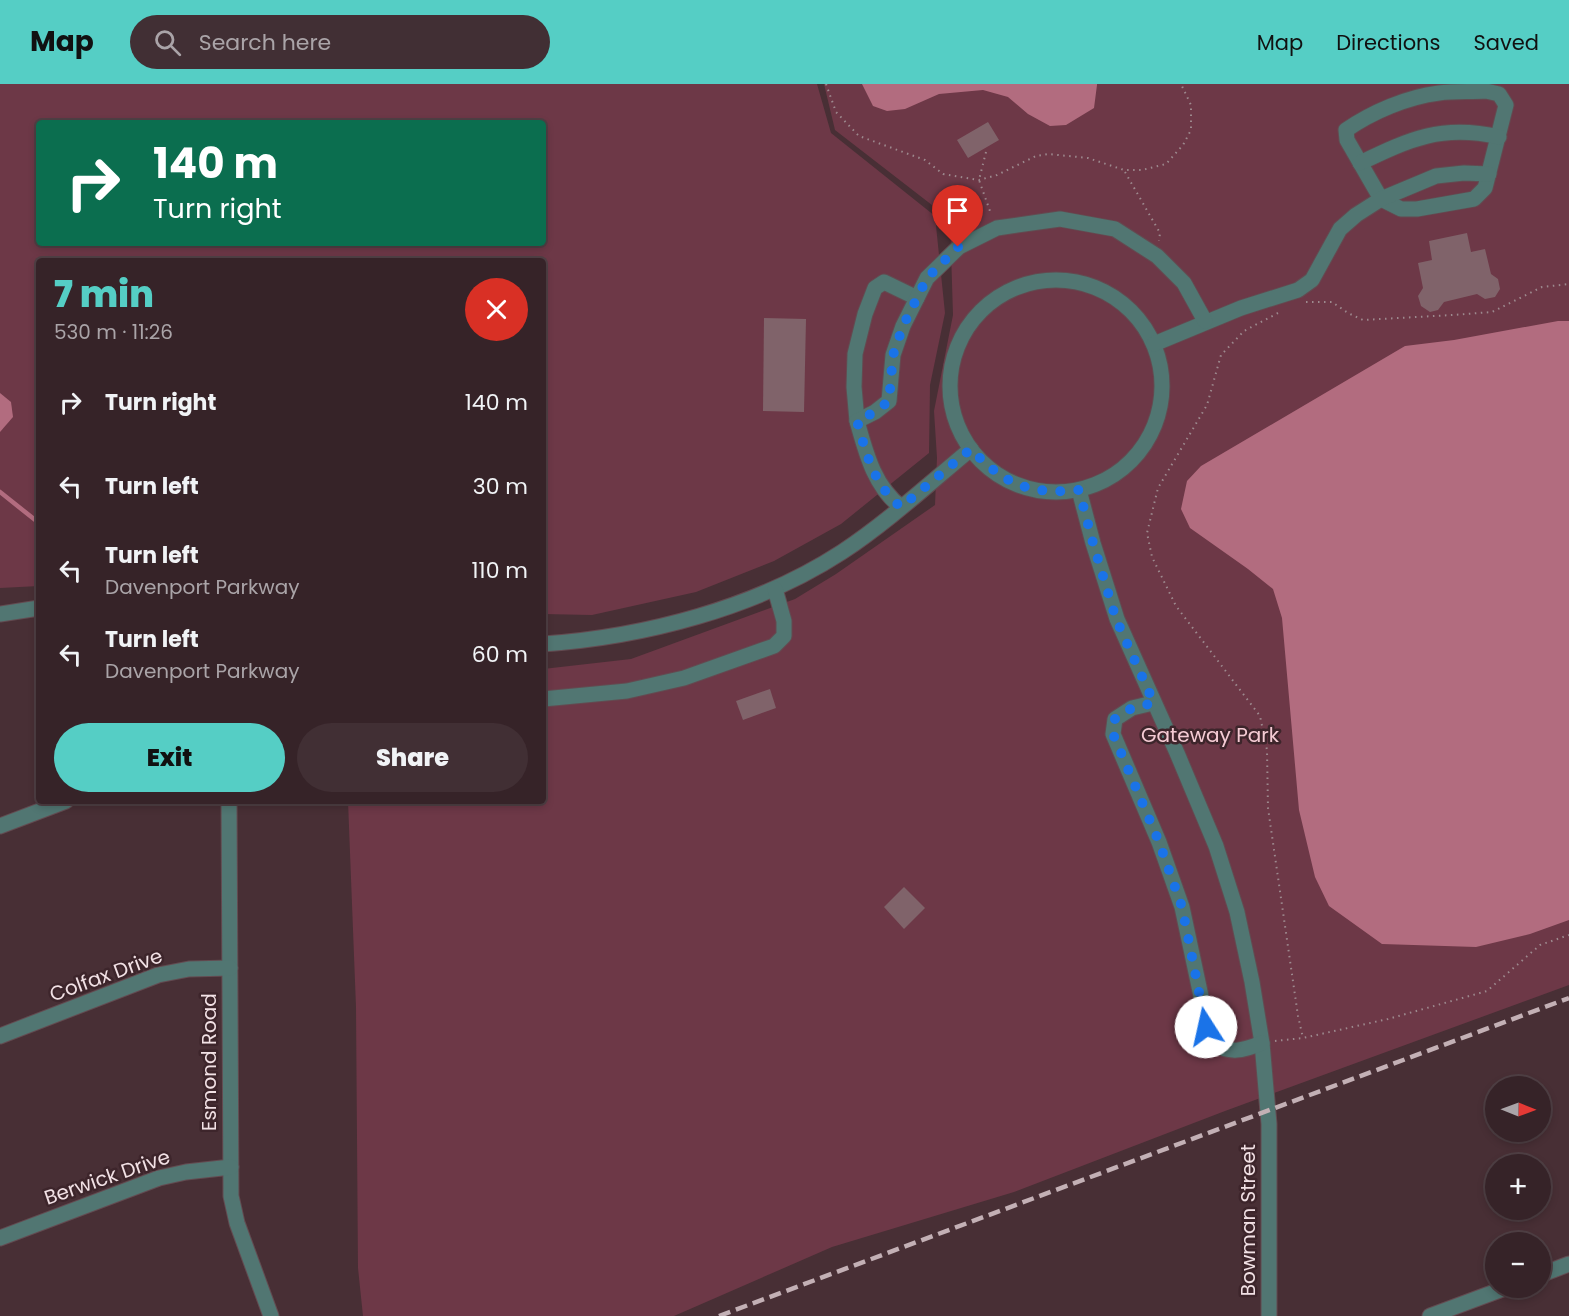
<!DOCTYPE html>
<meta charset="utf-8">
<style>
:root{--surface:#362328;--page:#412f34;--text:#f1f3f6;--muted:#aaa4a8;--line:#504045;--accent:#55cec5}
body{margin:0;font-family:Poppins,sans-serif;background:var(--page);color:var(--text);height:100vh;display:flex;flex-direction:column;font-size:22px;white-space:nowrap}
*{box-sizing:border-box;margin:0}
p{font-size:20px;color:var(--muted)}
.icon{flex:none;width:33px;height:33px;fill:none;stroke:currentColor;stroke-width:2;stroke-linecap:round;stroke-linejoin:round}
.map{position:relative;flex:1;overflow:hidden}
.details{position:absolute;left:36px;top:174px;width:510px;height:546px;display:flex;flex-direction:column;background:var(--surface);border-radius:6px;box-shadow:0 3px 9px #0003,0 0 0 2px var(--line)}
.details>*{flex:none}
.banner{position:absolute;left:36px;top:36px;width:510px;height:126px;border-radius:6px;box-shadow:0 3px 9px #0003,0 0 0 2px var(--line);background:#0b6e4f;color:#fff;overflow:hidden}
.needle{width:39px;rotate:91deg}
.tools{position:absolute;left:1485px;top:992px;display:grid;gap:12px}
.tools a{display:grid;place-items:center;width:66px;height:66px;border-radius:50%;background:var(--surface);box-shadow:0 3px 9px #0003,0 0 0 2px var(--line);font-size:30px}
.pin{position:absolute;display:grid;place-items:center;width:51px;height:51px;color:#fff;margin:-62px -26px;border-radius:50% 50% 50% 0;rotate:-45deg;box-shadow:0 0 6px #0007}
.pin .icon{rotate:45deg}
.me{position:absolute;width:66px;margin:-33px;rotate:350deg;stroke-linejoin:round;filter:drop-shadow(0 0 4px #0008)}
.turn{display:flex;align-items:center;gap:21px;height:126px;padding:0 18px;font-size:27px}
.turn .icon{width:78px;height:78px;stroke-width:2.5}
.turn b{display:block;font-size:42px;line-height:51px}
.round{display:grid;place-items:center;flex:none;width:63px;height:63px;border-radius:32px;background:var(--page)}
.headline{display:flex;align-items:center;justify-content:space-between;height:102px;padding:0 18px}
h1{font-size:36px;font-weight:800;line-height:45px;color:var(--accent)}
.action{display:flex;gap:12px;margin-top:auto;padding:12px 18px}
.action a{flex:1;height:69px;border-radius:36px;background:var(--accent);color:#111;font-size:24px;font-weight:800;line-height:69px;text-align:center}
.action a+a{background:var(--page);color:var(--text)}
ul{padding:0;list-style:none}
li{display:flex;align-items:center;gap:18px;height:84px;padding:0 18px}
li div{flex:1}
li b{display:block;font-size:22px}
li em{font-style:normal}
header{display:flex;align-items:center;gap:36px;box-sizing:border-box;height:84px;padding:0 30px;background:var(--accent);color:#111}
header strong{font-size:28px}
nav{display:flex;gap:33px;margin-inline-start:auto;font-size:21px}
.search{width:420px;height:54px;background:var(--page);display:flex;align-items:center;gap:15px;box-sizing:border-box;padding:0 21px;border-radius:33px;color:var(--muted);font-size:22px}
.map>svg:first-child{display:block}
.green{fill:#6d3847;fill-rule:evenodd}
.water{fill:#b26c7f}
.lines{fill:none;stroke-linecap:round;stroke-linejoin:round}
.stream{stroke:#b26c7f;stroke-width:4.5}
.building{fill:#80636a}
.minor-casing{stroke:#634b51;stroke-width:17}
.path{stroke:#9d898e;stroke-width:2;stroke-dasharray:1.5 4.5;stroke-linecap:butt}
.minor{stroke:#517672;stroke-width:15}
.rail{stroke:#c3b0b5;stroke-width:4.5;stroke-dasharray:12 6;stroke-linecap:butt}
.route{stroke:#1a73e8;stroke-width:10;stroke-dasharray:0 18}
.labels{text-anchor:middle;stroke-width:5;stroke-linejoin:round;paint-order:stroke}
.park-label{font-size:20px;fill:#f5cbd4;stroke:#3d252b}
.street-label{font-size:20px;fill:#f2e1e5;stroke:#3d252b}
</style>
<header>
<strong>Map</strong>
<div class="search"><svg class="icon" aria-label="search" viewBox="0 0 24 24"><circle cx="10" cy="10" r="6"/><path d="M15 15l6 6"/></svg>Search here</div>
<nav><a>Map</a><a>Directions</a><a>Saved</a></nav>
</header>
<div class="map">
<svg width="1569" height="1232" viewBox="0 0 1569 1232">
<rect width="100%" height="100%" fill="#482f35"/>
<!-- green -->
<g class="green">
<path d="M0 0H817L831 49 935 132 945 229 930 301 929 369 841 440 774 477 696 508 592 531 543 530V177H39V502L0 504ZM39 39H543V159H39Z"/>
<path d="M824 0H1569V901L1225 1027 1014 1108 832 1163 674 1232H363L358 1184 356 923 348 717H543V585L631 575 795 515 836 490 935 421 937 374 934 327 953 231 950 135 835 46Z"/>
</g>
<!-- water -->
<g class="water">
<path d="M862 0H1097V1L1094 24 1066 41 1050 42 1028 30 1008 13 983 6 939 10 905 25 887 27 873 22Z"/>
<path d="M1558 237H1569V836L1530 850 1476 863 1382 860 1329 822 1315 793 1299 726 1282 534 1273 505 1248 485 1190 444 1181 425 1187 397 1201 382 1405 262 1454 256Z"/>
<path d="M0 309 11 318 13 333 0 348Z"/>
</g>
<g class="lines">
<!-- stream -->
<path class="stream" d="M0 408 39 439"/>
</g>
<!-- building -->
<g class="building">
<path d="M988 38 999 56 968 74 957 56Z"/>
<path d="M1467 149 1471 168 1485 165 1491 190 1498 195 1500 205 1495 213 1485 215 1477 210 1444 218 1438 226 1430 228 1421 222 1418 212 1423 204 1418 179 1432 176 1429 157Z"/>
<path d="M764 234 806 235 804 328 763 327Z"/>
<path d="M770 605 776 624 743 636 736 617Z"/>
<path d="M904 803 925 824 904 845 884 823Z"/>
</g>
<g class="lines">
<defs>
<g id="minor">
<path d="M1486 7 1499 10 1506 21 1485 104 1474 115 1417 125H1401L1381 115 1347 56 1346 46C1372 28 1407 13 1439 9 1454 7 1470 8 1486 7Z"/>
<path d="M1360 79C1410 55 1442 40 1499 53"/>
<circle cx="1056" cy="302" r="106"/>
<path d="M1154 260 1241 224 1298 206 1312 196 1340 145 1356 131 1381 115 1436 92 1464 89 1489 90"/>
<path d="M857 337 854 303 855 270 865 230 875 204 884 198 917 214"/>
<path d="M1079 406 1093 459 1117 535 1177 669 1216 762 1237 828 1252 898 1262 959 1269 1040V1232"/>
<path d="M901 423C874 402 866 369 857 337L875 328 889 317 893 271 903 242 927 194 959 163 997 144 1060 135 1115 145 1157 172 1184 199 1205 237"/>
<path d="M0 530 39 524"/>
<path d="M543 560C644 553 756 524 842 468 886 439 930 399 971 365"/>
<path d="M543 615 627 607 684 594 774 562 784 552V537L775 505"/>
<path d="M1153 619 1132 624 1115 635 1113 650 1159 758 1182 823 1211 959C1231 970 1242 967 1262 959"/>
<path d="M229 717 231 1112 237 1139 271 1232"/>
<path d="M0 742 66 717"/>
<path d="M0 952 158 891 189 885 230 884"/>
<path d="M0 1154 159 1094 186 1088 231 1083"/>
<path d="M1540 1191 1569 1180"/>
<path d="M1430 1232 1508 1203"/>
</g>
</defs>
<!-- minor casing -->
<use href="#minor" class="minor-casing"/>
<!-- path -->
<g class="path">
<path d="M826 0 836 28 859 52 925 76 943 90 979 96 997 91 1036 72 1048 70 1088 74 1124 86H1142L1166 80 1183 61 1191 46V21L1181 0"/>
<path d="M986 68 979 96 991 130"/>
<path d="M1125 88 1160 149 1159 157"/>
<path d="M1306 218H1332L1348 229 1363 236 1453 231 1492 228 1542 203 1569 200"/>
<path d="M1278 229 1244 247 1221 271 1207 321 1158 404 1147 449 1152 473 1176 522 1260 632 1267 666 1268 724 1298 932 1303 954"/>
<path d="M1275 957 1303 954 1388 935 1487 907 1540 861 1569 851"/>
</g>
<!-- minor -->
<use href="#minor" class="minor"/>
<!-- rail -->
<path class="rail" d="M719 1232 1569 914"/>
</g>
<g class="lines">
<!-- route -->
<path class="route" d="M958 163 927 194 903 242 893 271 889 317 875 328 857 337C866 369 874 402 901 423L971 365C1005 401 1030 411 1079 406L1093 459 1116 535 1154 619 1132 624 1115 635 1113 650 1159 758 1182 823 1206 943"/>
</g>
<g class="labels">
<!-- park labels -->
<g class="park-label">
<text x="1210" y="658">Gateway Park</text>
</g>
<!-- street labels -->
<g class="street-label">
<text transform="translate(106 891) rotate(-20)" y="7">Colfax Drive</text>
<text transform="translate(209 978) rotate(-90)" y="7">Esmond Road</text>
<text transform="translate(107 1093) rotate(-19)" y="7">Berwick Drive</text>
<text transform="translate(1248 1136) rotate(-90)" y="7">Bowman Street</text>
</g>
</g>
</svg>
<div class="tools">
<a><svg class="needle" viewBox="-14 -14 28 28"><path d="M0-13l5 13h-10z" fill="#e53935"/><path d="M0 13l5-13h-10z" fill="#aaa4a8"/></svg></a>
<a>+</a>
<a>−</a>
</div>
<div class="pin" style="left:958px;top:163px;background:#d93025"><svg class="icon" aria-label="arrive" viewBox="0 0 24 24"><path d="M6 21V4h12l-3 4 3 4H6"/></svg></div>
<svg class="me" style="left:1206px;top:943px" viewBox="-20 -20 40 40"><circle r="19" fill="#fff"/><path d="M0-13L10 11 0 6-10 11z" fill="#1a73e8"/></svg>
<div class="banner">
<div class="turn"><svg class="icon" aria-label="right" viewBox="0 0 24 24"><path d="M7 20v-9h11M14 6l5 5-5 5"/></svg><div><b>140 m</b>Turn right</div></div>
</div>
<section class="details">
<div class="headline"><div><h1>7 min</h1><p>530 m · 11:26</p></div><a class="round" style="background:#d93025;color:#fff"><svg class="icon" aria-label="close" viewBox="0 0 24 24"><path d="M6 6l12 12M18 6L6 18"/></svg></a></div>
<ul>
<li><svg class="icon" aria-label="right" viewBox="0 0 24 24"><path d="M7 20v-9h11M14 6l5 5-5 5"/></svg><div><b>Turn right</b></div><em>140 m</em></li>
<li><svg class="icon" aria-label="left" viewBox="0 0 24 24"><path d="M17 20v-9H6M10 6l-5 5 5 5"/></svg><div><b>Turn left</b></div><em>30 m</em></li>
<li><svg class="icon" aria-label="left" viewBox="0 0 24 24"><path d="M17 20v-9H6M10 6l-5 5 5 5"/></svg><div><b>Turn left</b><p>Davenport Parkway</p></div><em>110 m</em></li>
<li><svg class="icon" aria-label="left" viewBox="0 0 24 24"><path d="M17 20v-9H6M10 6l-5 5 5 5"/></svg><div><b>Turn left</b><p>Davenport Parkway</p></div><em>60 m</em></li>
</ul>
<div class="action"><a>Exit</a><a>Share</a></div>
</section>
</div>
